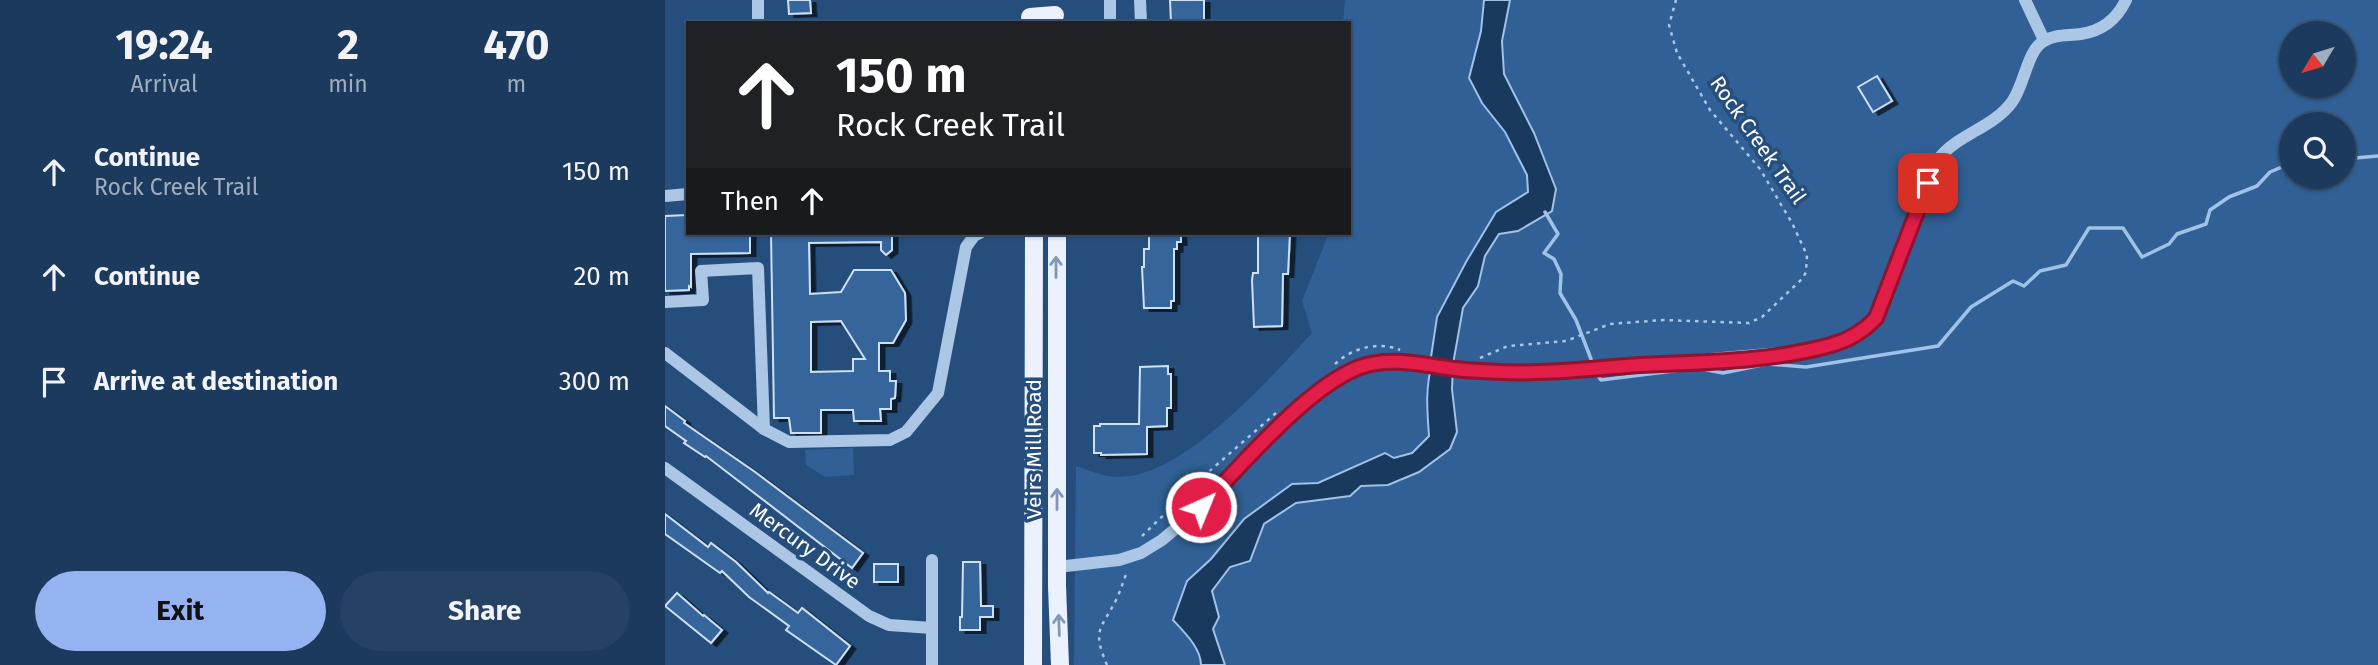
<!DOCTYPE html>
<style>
:root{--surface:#1c3a5e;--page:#254164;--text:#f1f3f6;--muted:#a0adbc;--line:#3a5473;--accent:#95b2f1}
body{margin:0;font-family:"Fira Sans",sans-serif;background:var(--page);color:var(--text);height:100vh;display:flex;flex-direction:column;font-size:26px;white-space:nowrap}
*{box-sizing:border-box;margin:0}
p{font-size:23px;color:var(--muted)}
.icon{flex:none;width:38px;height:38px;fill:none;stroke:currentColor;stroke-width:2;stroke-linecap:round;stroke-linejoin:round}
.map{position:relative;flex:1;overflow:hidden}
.panel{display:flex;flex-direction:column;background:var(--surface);width:665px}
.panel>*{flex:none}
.hud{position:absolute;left:21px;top:21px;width:665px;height:214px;border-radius:0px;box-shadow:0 2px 5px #0004,0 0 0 2px var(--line);background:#202124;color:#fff;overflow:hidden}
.needle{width:46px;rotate:232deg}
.buttons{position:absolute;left:1614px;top:21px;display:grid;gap:14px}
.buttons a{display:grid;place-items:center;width:77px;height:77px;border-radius:50%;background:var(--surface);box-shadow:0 2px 5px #0004,0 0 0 2px var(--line);font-size:35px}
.pin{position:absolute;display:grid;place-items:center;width:60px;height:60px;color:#fff;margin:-30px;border-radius:14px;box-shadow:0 4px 10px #0006}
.me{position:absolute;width:77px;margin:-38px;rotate:44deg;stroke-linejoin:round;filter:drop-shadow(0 0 5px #0008)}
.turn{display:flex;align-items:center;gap:24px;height:147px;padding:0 35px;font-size:32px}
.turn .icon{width:91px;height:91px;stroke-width:2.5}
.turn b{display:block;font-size:49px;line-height:60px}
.then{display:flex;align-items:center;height:66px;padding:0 35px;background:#0003;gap:14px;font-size:26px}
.eta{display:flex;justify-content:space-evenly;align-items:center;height:119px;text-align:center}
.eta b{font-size:42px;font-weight:700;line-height:49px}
.primary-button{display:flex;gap:14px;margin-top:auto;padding:14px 35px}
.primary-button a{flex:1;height:80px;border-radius:42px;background:var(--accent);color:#111;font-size:28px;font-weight:700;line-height:80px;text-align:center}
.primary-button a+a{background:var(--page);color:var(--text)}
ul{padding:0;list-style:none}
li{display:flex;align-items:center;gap:21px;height:105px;padding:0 35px}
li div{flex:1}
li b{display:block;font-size:26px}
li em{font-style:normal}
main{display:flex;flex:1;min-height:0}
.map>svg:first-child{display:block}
.green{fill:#306095;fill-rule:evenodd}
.water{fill:#1a395e;stroke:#9fc2e6;stroke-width:2}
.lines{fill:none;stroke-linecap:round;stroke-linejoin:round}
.stream{stroke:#9fc2e6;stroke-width:3.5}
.building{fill:#36659a;stroke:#cee0f4;stroke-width:2;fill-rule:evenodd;filter:url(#shadow)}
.path{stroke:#abc7e5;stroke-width:2.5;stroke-dasharray:3.5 5;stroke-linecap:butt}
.minor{stroke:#abc7e5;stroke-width:12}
.major{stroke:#ebf2fd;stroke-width:18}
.oneway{stroke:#7f98b7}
.route-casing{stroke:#92132f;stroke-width:18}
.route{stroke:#e11d48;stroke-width:12}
.labels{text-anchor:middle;stroke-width:7;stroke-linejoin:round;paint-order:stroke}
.street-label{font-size:21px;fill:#fff;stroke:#264e7d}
</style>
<main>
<section class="panel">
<div class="eta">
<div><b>19:24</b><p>Arrival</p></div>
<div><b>2</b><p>min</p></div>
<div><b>470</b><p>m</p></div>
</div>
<ul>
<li><svg class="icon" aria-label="ahead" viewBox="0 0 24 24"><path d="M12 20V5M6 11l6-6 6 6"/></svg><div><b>Continue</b><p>Rock Creek Trail</p></div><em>150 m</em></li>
<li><svg class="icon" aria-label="ahead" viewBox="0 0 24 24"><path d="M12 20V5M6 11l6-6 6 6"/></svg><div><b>Continue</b></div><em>20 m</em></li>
<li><svg class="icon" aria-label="arrive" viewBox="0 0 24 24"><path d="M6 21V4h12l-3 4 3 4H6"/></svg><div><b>Arrive at destination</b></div><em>300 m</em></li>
</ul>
<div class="primary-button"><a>Exit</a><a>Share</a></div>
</section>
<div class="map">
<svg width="1713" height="665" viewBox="0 0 1713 665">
<defs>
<filter id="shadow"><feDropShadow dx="5.5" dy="3" stdDeviation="0" flood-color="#0009"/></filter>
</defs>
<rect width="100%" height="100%" fill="#264e7d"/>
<!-- green -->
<g class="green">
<path d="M680 0H1713V665H409L411 466C424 471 443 478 457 477 522 474 605 378 647 333L637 301 664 233H684V23H678ZM1626 33H1678V86H1626ZM1626 124H1678V177H1626Z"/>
<path d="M188 448 189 475 160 477 141 465 140 450Z"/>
</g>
<!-- water -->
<path class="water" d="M819 0H845L837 41 839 74 869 133 891 189 887 211 853 231 834 234 820 256 813 286 798 308 788 364 787 389 792 432 785 449 754 472 723 485 696 486 685 496 631 503 599 524 585 561 565 567 547 591 554 617 548 629 560 665H536C536 648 519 632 508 620L522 581 546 559 579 519 627 484 653 483 720 453 729 458 747 453 764 436C762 410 760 385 768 361L766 357 772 317 801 262 831 212 863 192 862 175 840 132 817 103 804 78 816 31Z"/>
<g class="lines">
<!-- stream -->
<g class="stream">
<path d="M1678 159 1713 156"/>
<path d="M880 212 893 234 879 253 889 259 896 274 895 293 911 320 926 359"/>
<path d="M933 376 936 380 1032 368 1058 373 1102 364 1141 367 1273 346 1306 307 1348 281 1359 286 1375 271 1401 265 1424 228H1458L1477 257 1504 244 1512 234 1541 224 1545 210 1564 197 1592 186 1605 172 1626 163"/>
</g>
</g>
<!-- building -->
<g class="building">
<path d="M123 0H145L146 13 124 14Z"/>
<path d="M505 0H539V23H506Z"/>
<path d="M1212 76 1227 101 1208 112 1193 87Z"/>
<path d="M23 215V233H85V253L26 254V287L24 286V290L0 291V216Z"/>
<path d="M106 233H227V250L221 255 216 250V242L144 243 145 294 176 292 189 270H226L240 293 241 320 228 343H214V371H225V381H231L230 398 226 399V409H215L216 421H189L188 410H156V433H126L124 418H109ZM176 321 200 359H188V371L146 372V322Z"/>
<path d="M484 233H516V242H512V249H509V301H506V308H479L477 267H479V249H484Z"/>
<path d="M593 233H625L623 274H618L617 326 589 327 587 280 588 273H593Z"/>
<path d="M503 366V374H506V408H502V426L482 427V454L436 455V453H429V426H435V424H474L475 367Z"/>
<path d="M0 406 20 421 19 423 90 472 198 553 187 568 41 456 40 457 19 443 21 441 0 426Z"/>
<path d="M0 514 43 547 46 543 71 562 103 593 104 592 133 613 137 608 185 646 171 665 121 630 124 626 84 597 57 571 55 573 0 534Z"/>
<path d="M298 562H315L316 606H328V617H315V630H295V617H297Z"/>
<rect x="209" y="564" width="24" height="18"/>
<path d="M12 593 38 616 39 615 57 630 46 643 0 606Z"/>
</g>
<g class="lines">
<!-- path -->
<g class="path">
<path d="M815 358 843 346 901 341 945 324 998 320 1084 323 1097 317 1138 278 1141 272 1142 255 1127 223 1095 169 1045 110 1012 53 1004 25 1011 0"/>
<path d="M670 364C687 348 713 341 735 350"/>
<path d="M477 536 540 475 611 413"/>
<path d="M442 665C426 628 437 629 452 598 456 589 459 580 462 571"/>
</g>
<!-- minor -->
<g class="minor">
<path d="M93 0V23"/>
<path d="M445 0V23"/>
<path d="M475 0 476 23"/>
<path d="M1360 0 1379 40"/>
<path d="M0 196 23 194"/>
<path d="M0 302 38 300 36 271 93 268 99 429"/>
<path d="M0 353 99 429 124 442 225 440 241 432 273 393 301 247 309 236 315 233"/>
<path d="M0 468 204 616 224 625 267 628"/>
<path d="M392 567 454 560 476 553 497 540 536 507 631 412 675 376 695 367 715 361 799 370 881 373 1140 351C1167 345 1191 339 1211 318L1275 157C1294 134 1329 127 1347 102 1360 84 1362 50 1379 41 1391 34 1402 36 1416 34 1437 31 1452 19 1461 0"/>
<path d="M267 665V560"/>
</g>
<!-- major -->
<g class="major">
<path d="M365 17 390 15"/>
<path d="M392 233V586L395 665"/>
<path d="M368 665 369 233"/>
</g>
</g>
<!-- one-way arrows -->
<defs><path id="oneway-shaft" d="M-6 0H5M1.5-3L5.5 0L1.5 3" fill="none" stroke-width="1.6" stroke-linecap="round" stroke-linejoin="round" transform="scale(1.75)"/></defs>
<g class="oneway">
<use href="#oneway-shaft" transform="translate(391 267) rotate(-90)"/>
<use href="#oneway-shaft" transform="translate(392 499) rotate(-90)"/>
<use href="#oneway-shaft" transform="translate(394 625) rotate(-92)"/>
</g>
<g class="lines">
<defs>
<path id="route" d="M536 507C576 466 643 386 695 367 725 356 759 365 790 369 805 371 822 371 837 372 884 374 929 368 975 365 1038 362 1105 362 1166 345 1184 340 1198 332 1211 318L1263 183"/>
</defs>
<!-- route casing -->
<use href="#route" class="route-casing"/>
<!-- route -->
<use href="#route" class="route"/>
</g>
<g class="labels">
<!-- street labels -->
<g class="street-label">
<text transform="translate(1093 140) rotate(55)" y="7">Rock Creek Trail</text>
<text transform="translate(369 449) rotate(-90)" y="7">Veirs Mill Road</text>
<text transform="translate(140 546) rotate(36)" y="7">Mercury Drive</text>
</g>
</g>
</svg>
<div class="buttons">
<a><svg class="needle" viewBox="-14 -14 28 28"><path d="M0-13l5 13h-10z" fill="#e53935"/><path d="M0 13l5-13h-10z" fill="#a0adbc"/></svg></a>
<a><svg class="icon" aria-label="search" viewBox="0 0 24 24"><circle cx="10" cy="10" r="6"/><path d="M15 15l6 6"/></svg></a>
</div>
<div class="pin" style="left:1263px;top:183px;background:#d93025"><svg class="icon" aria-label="arrive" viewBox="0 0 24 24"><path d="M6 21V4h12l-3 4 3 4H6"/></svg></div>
<svg class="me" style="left:536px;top:507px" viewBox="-20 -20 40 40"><circle r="17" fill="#e11d48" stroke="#fff" stroke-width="3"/><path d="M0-11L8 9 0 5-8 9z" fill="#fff"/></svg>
<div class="hud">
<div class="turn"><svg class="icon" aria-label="ahead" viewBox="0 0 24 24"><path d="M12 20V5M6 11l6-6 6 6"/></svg><div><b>150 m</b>Rock Creek Trail</div></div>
<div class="then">Then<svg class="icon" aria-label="ahead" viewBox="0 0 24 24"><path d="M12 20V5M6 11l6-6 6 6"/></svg></div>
</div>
</div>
</main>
